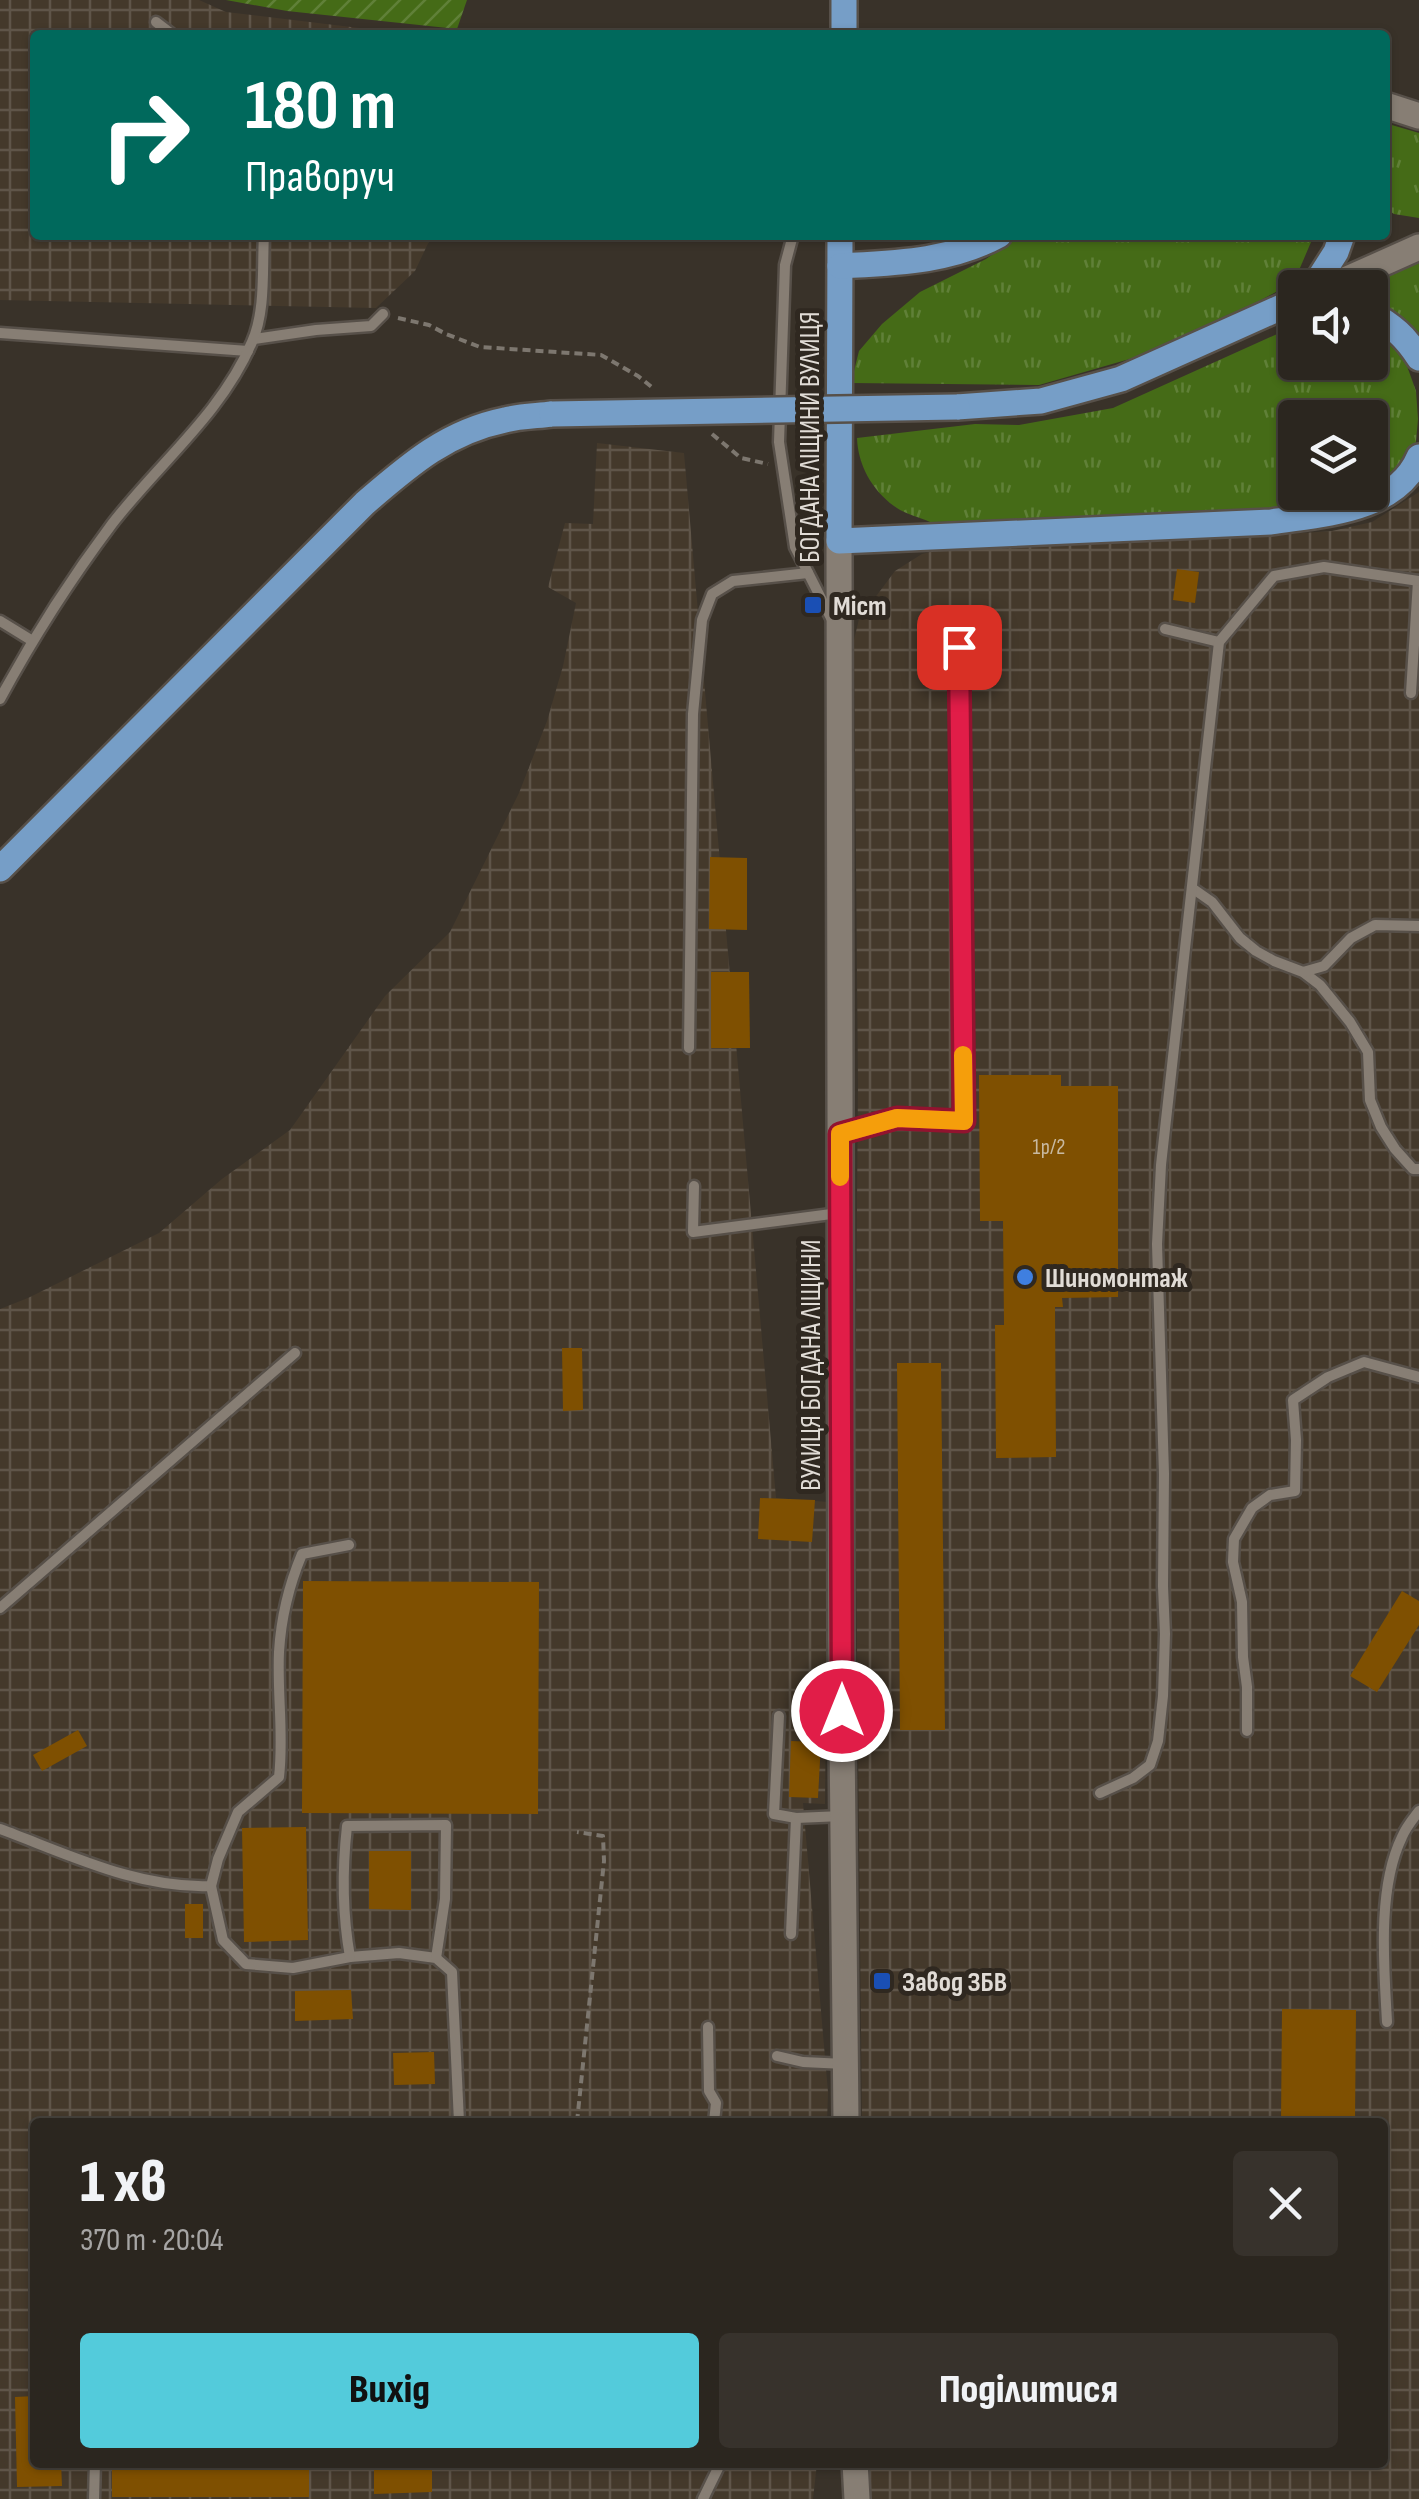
<!DOCTYPE html>
<html lang="uk">
<meta charset="utf-8">
<style>
:root{--surface:#2b261f;--page:#37322c;--text:#f1f3f6;--muted:#a6a5a4;--line:#47433d;--accent:#53cbdb}
body{margin:0;font-family:"Sofia Sans Condensed",sans-serif;background:var(--page);color:var(--text);height:100vh;display:flex;flex-direction:column;font-size:38px;white-space:nowrap}
*{box-sizing:border-box;margin:0}
p{font-size:32px;color:var(--muted)}
.icon{flex:none;width:55px;height:55px;fill:none;stroke:currentColor;stroke-width:2;stroke-linecap:round;stroke-linejoin:round}
.map{position:relative;flex:1;overflow:hidden}
.sheet{position:absolute;left:30px;top:2118px;width:1358px;height:350px;display:flex;flex-direction:column;background:var(--surface);border-radius:10px;box-shadow:0 2px 8px #0004,0 0 0 2px var(--line)}
.sheet>*{flex:none}
.guide{position:absolute;left:30px;top:30px;width:1360px;height:210px;border-radius:10px;box-shadow:0 2px 8px #0004,0 0 0 2px var(--line);background:#00695c;color:#fff;overflow:hidden}
.controls{position:absolute;left:1278px;top:270px;display:grid;gap:20px}
.controls a{display:grid;place-items:center;width:110px;height:110px;border-radius:10px;background:var(--surface);box-shadow:0 2px 8px #0004,0 0 0 2px var(--line);font-size:50px}
.pin{position:absolute;display:grid;place-items:center;width:85px;height:85px;color:#fff;margin:-42px;border-radius:20px;box-shadow:0 5px 15px #0006}
.me{position:absolute;width:110px;margin:-55px;rotate:0deg;stroke-linejoin:round;filter:drop-shadow(0 0 8px #0008)}
.turn{display:flex;align-items:center;gap:35px;height:210px;padding:0 50px;font-size:45px}
.turn .icon{width:130px;height:130px;stroke-width:2.5}
.turn b{display:block;font-size:70px;line-height:85px}
.round{display:grid;place-items:center;flex:none;width:105px;height:105px;border-radius:10px;background:var(--page)}
.head{display:flex;align-items:center;justify-content:space-between;height:170px;padding:0 50px}
h1{font-size:60px;font-weight:800;line-height:75px}
.button{display:flex;gap:20px;margin-top:auto;padding:20px 50px}
.button a{flex:1;height:115px;border-radius:10px;background:var(--accent);color:#111;font-size:40px;font-weight:800;line-height:115px;text-align:center}
.button a+a{background:var(--page);color:var(--text)}
.map>svg:first-child{display:block}
.industrial{fill:url(#industrial-grid)}
.grass{fill:url(#grass-tufts);fill-rule:evenodd}
.garden{fill:url(#garden-furrows)}
.building{fill:#7f5001}
.lines{fill:none;stroke-linecap:round;stroke-linejoin:round}
.service-casing{stroke:#575049;stroke-width:15}
.secondary-casing{stroke:#575049;stroke-width:30}
.primary-casing{stroke:#575049;stroke-width:30}
.path{stroke:#7d776f;stroke-width:4;stroke-dasharray:8 5;stroke-linecap:butt}
.service{stroke:#877e74;stroke-width:10}
.secondary{stroke:#877e74;stroke-width:25}
.primary{stroke:#769ec7;stroke-width:25}
.primary-bridge-casing{stroke:#575049;stroke-width:30;stroke-linecap:butt}
.primary-bridge{stroke:#769ec7;stroke-width:25}
.route-casing{stroke:#92132f;stroke-width:25}
.route{stroke:#e11d48;stroke-width:18}
.slow{stroke:#f59e0b;stroke-width:18}
.transit-dot{fill:#1a4fb4;stroke:#2f2820;stroke-width:4}
.shop-dot{fill:#3f7fe0;stroke:#2f2820;stroke-width:4}
.labels{text-anchor:middle;stroke-width:10;stroke-linejoin:round;paint-order:stroke}
.number-label{font-size:22px;fill:#c8b9a1}
.street-label{font-size:28px;fill:#e1dcd6;stroke:#2f2820}
.poi-label{font-size:28px;font-weight:bold;fill:#e1dcd6;stroke:#2f2820;text-anchor:start}
</style>
<div class="map">
<svg width="1419" height="2499" viewBox="0 0 1419 2499">
<defs>
<pattern id="industrial-grid" width="8" height="8" patternUnits="userSpaceOnUse" patternTransform="scale(2.5)"><rect width="8" height="8" fill="#44392b"/><path d="M0 4h8M4 0v8" fill="none" stroke="#5f5549"/></pattern>
<pattern id="grass-tufts" width="24" height="20" patternUnits="userSpaceOnUse" patternTransform="scale(2.5)"><rect width="24" height="20" fill="#456b17"/><path d="M3 7l-1-3M5 7V3M7 7l1-3M15 17l-1-3M17 17v-4M19 17l1-3" fill="none" stroke="#608038"/></pattern>
<pattern id="garden-furrows" width="10" height="10" patternUnits="userSpaceOnUse" patternTransform="scale(2.5)"><rect width="10" height="10" fill="#456b17"/><path d="M-1 1l2-2M0 10L10 0M9 11l2-2" fill="none" stroke="#608038"/></pattern>
</defs>
<rect width="100%" height="100%" fill="#393229"/>
<!-- industrial -->
<g class="industrial">
<path d="M0 0H199L226 12 384 31 398 35H35V235H432L415 271 376 308 0 300Z"/>
<path d="M597 443 684 453 776 1498 828 1502 825 1804 803 1803 828 2092 827 2122H35V2462L817 2463 813 2499H0V1309L28 1298 159 1233 222 1179 290 1130 385 996 450 932 519 793 547 721 563 666 576 603 548 587 565 523 593 524Z"/>
<path d="M1419 492V2499H866L863 2463 1382 2462V2122H862L855 1453 858 1083 854 640 859 619 895 571 922 554 957 545 1218 539 1332 531 1372 522Z"/>
</g>
<!-- grass -->
<g class="grass">
<path d="M1385 123 1419 133V218L1394 214 1385 208Z"/>
<path d="M1020 235H1314L1294 282 1223 321 1147 354 1039 385 851 383 859 351 882 324 920 292 986 259Z"/>
<path d="M1419 259V336L1399 315 1370 295V288H1353Z"/>
<path d="M1295 326V362H1370V327L1378 331 1397 348 1407 366 1416 391 1418 419 1415 452 1387 486 1372 495 1354 502 1274 517 930 522C919 517 904 514 894 506 872 490 858 465 857 438L975 424 1019 425 1113 408ZM1295 418H1370V492H1295Z"/>
</g>
<!-- garden -->
<path class="garden" d="M226 0H467L457 29 287 11Z"/>
<!-- building -->
<g class="building">
<path d="M1177 569 1199 572 1195 603 1173 600Z"/>
<path d="M710 857 747 858V930L709 929Z"/>
<path d="M711 972H749L750 1048H711Z"/>
<path d="M979 1075H1061V1086H1118V1297L1062 1298 1063 1307H1055L1056 1457 996 1458 995 1325H1004L1003 1221H980Z"/>
<path d="M562 1348H582L583 1410 563 1411Z"/>
<path d="M897 1363H941L945 1730H900Z"/>
<path d="M760 1498 815 1500 812 1542 758 1539Z"/>
<path d="M303 1581 539 1582 538 1814 302 1813Z"/>
<path d="M1402 1591 1419 1601V1625L1377 1692 1350 1676Z"/>
<path d="M78 1730 87 1746 42 1771 33 1755Z"/>
<path d="M791 1741 821 1742 818 1798 789 1797Z"/>
<path d="M306 1827 308 1940 244 1942 242 1828Z"/>
<path d="M369 1851H411V1910L369 1909Z"/>
<rect x="185" y="1904" width="18" height="34"/>
<path d="M351 1990 353 2019 295 2021V1991Z"/>
<path d="M1282 2009 1356 2010 1355 2122H1281Z"/>
<path d="M434 2052 435 2084 394 2085 393 2053Z"/>
<path d="M35 2396V2462H61L62 2486 17 2487 15 2397Z"/>
<rect x="112" y="2462" width="197" height="35"/>
<path d="M374 2462H432V2492L374 2494Z"/>
</g>
<g class="lines">
<defs>
<g id="service">
<path d="M156 22 173 35"/>
<path d="M793 235 785 265 779 442 795 547 831 618"/>
<path d="M0 333 248 351"/>
<path d="M254 339 316 330 371 326 383 314"/>
<path d="M0 621 31 640"/>
<path d="M1165 629 1219 642"/>
<path d="M1411 693 1418 581"/>
<path d="M0 699C33 638 70 580 112 524 159 463 222 413 252 342 266 310 262 269 264 235"/>
<path d="M1192 888 1212 902 1240 938 1256 951 1274 961 1303 972 1320 985 1350 1022 1368 1052 1370 1100 1381 1127 1395 1149 1413 1169H1419"/>
<path d="M1303 972 1324 966 1351 938 1375 925 1419 926"/>
<path d="M689 1048 693 714 702 620 712 594 733 581 808 573"/>
<path d="M841 1134 897 1118 964 1121 959 647"/>
<path d="M694 1186 693 1232 839 1213"/>
<path d="M0 1608 295 1353"/>
<path d="M779 1716 774 1814 796 1818 842 1816"/>
<path d="M1247 1731V1687L1243 1657 1242 1602 1233 1562 1234 1539 1252 1508 1270 1495 1295 1491 1296 1440 1293 1400 1328 1377 1364 1362 1419 1377"/>
<path d="M1100 1793 1133 1778 1150 1765 1158 1741 1163 1696 1165 1634 1163 1586 1164 1474 1157 1244 1161 1165 1219 642 1274 576 1324 567 1419 581"/>
<path d="M0 1829C68 1854 138 1889 211 1886L223 1940 246 1964 293 1968 350 1957 399 1953 436 1958 452 1972 459 2122"/>
<path d="M211 1886 218 1859 238 1812 279 1777C284 1735 277 1694 279 1652 281 1619 289 1585 302 1554L349 1545"/>
<path d="M791 1934 796 1818"/>
<path d="M350 1957C342 1912 342 1871 347 1826L446 1825 445 1899 436 1958"/>
<path d="M1387 2022C1384 1966 1377 1888 1402 1837 1406 1827 1413 1819 1419 1811"/>
<path d="M708 2027 709 2091 716 2103 714 2122"/>
<path d="M777 2056 803 2062 845 2064"/>
<path d="M94 2499 95 2462"/>
<path d="M703 2499 721 2462"/>
</g>
<g id="secondary">
<path d="M1385 105 1419 116"/>
<path d="M1327 288 1419 247"/>
<path d="M839 541 841 1641 846 2122"/>
<path d="M855 2462 857 2499"/>
</g>
<g id="primary">
<path d="M844 35V0"/>
<path d="M840 235 839 541 1271 522C1321 514 1396 512 1419 457"/>
<path d="M840 266C894 263 950 262 999 235"/>
<path d="M1313 288 1336 252 1342 235"/>
<path d="M1370 313C1392 325 1406 337 1419 358"/>
<path d="M957 407 1041 401 1121 379 1295 301"/>
<path d="M0 869 365 503C408 466 446 432 505 420 520 416 536 416 552 414"/>
</g>
</defs>
<!-- service casing -->
<use href="#service" class="service-casing"/>
<!-- secondary casing -->
<use href="#secondary" class="secondary-casing"/>
<!-- primary casing -->
<use href="#primary" class="primary-casing"/>
<!-- path -->
<g class="path">
<path d="M398 318 429 325 446 334 480 347 601 355 638 376 653 388"/>
<path d="M712 434 741 458 768 464"/>
<path d="M577 2122 604 1861 603 1836 577 1832"/>
</g>
<!-- service -->
<use href="#service" class="service"/>
<!-- secondary -->
<use href="#secondary" class="secondary"/>
<!-- primary -->
<use href="#primary" class="primary"/>
<defs>
<path id="primary-bridge" d="M552 414 957 407"/>
</defs>
<!-- primary-bridge casing -->
<use href="#primary-bridge" class="primary-bridge-casing"/>
<!-- primary-bridge -->
<use href="#primary-bridge" class="primary-bridge"/>
</g>
<g class="lines">
<defs>
<path id="route" d="M842 1711 840 1134 897 1118 964 1121 959 647"/>
</defs>
<!-- route casing -->
<use href="#route" class="route-casing"/>
<!-- route -->
<use href="#route" class="route"/>
<!-- slow -->
<path class="slow" d="M840 1177V1134L897 1118 964 1121 963 1055"/>
</g>
<!-- markers -->
<g class="transit-dot">
<rect x="803" y="595" width="20" height="20" rx="5"/>
<rect x="872" y="1971" width="20" height="20" rx="5"/>
</g>
<circle class="shop-dot" cx="1025" cy="1277" r="10"/>
<g class="labels">
<!-- number labels -->
<g class="number-label">
<text x="1049" y="1154">1р/2</text>
</g>
<!-- street labels -->
<g class="street-label">
<text transform="translate(809 437) rotate(-90)" y="10">БОГДАНА ЛІЩИНИ ВУЛИЦЯ</text>
<text transform="translate(810 1365) rotate(-90)" y="10">ВУЛИЦЯ БОГДАНА ЛІЩИНИ</text>
</g>
<!-- poi labels -->
<g class="poi-label">
<text x="833" y="615">Міст</text>
<text x="1045" y="1287">Шиномонтаж</text>
<text x="902" y="1991">Завод ЗБВ</text>
</g>
</g>
</svg>
<div class="controls">
<a><svg class="icon" aria-label="sound" viewBox="0 0 24 24"><path d="M4 9h4l5-4v14l-5-4H4zM17 9q2 3 0 6"/></svg></a>
<a><svg class="icon" aria-label="layers" viewBox="0 0 24 24"><path d="M12 4l9 5-9 5-9-5zM3 14l9 5 9-5"/></svg></a>
</div>
<div class="pin" style="left:959px;top:647px;background:#d93025"><svg class="icon" aria-label="arrive" viewBox="0 0 24 24"><path d="M6 21V4h12l-3 4 3 4H6"/></svg></div>
<svg class="me" style="left:842px;top:1711px" viewBox="-20 -20 40 40"><circle r="17" fill="#e11d48" stroke="#fff" stroke-width="3"/><path d="M0-11L8 9 0 5-8 9z" fill="#fff"/></svg>
<div class="guide">
<div class="turn"><svg class="icon" aria-label="right" viewBox="0 0 24 24"><path d="M7 20v-9h11M14 6l5 5-5 5"/></svg><div><b>180 m</b>Праворуч</div></div>
</div>
<section class="sheet">
<div class="head"><div><h1>1 хв</h1><p>370 m · 20:04</p></div><a class="round"><svg class="icon" aria-label="close" viewBox="0 0 24 24"><path d="M6 6l12 12M18 6L6 18"/></svg></a></div>
<div class="button"><a>Вихід</a><a>Поділитися</a></div>
</section>
</div>
